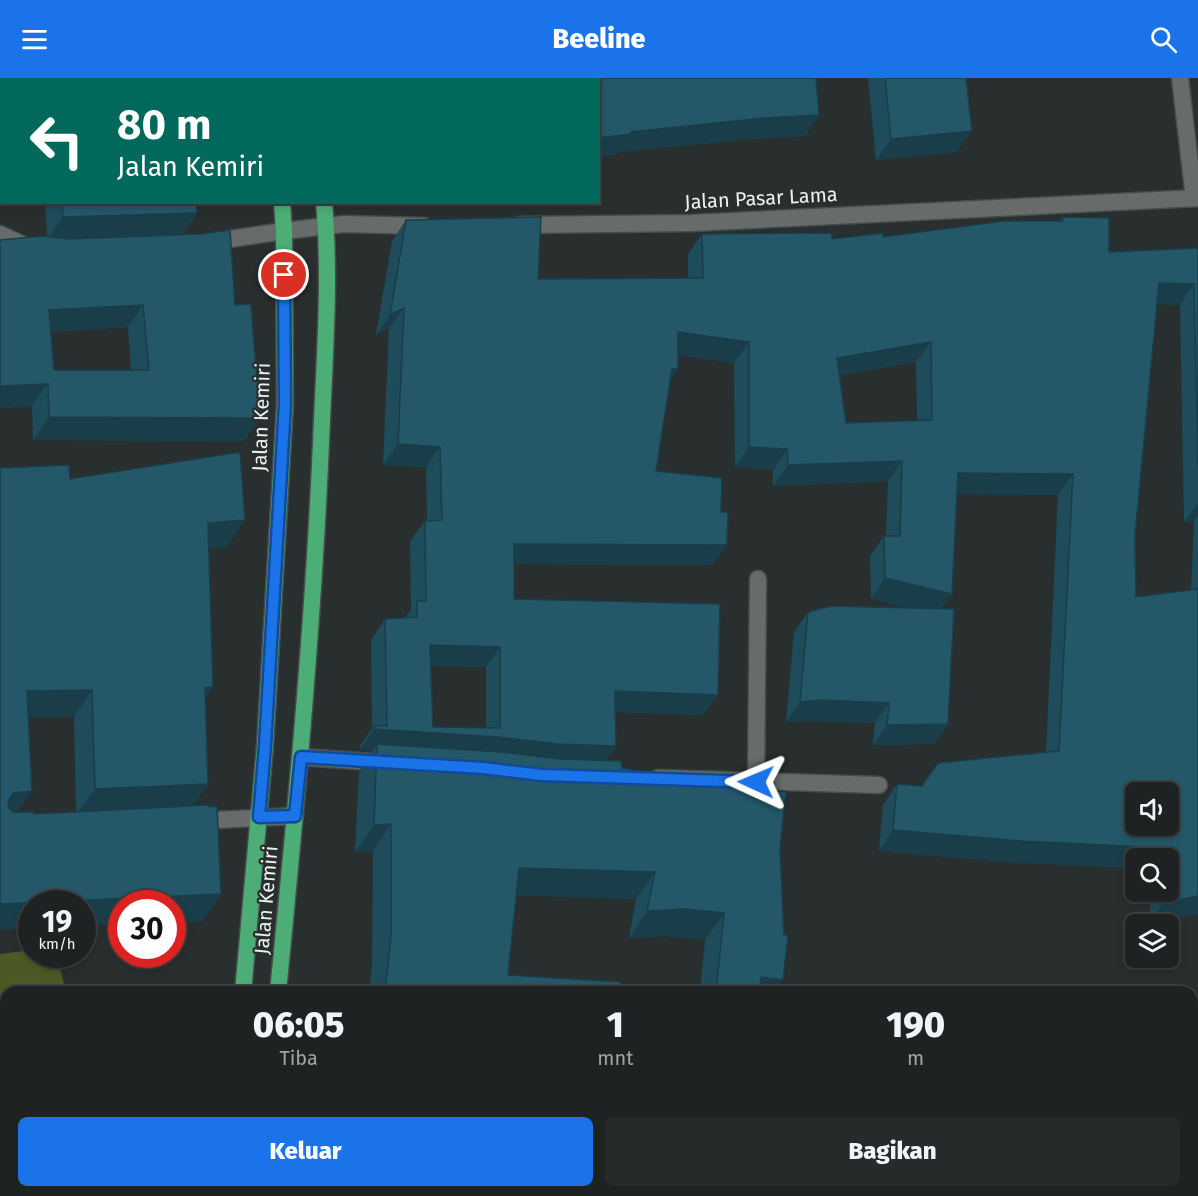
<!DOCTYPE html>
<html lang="id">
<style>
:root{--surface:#1f2222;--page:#272a2a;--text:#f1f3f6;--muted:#a1a4a5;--line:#3c3f40;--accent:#1a73e8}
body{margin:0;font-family:"Fira Sans",sans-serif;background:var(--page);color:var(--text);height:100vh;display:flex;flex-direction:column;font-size:22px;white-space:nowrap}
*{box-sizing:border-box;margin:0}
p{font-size:20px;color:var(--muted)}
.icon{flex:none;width:33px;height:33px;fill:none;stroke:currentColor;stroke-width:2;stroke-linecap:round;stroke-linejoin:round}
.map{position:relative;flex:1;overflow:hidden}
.drawer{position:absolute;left:0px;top:908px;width:1198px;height:212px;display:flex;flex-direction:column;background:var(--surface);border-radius:18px 18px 0 0;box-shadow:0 3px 9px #0003,0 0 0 2px var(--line)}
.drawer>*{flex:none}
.hud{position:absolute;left:0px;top:0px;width:600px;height:126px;box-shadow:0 3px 9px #0003,0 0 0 2px var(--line);background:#00695c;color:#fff;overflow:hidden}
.fabs{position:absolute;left:1125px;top:704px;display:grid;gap:12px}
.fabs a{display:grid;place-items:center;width:54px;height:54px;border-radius:9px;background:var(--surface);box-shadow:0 3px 9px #0003,0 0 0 2px var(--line);font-size:30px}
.speed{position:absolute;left:18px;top:812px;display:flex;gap:12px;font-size:30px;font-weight:700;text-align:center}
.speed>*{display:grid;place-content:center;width:78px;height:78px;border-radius:50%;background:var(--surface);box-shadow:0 3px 9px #0003,0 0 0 2px var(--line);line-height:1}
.speed small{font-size:15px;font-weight:400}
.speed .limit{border:9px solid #d22;background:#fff;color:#111}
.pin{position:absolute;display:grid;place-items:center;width:51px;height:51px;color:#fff;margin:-26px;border:3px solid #fff;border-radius:50%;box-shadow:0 2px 6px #0007}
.me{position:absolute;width:66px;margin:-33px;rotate:271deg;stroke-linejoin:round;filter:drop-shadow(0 0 4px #0008)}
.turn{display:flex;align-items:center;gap:21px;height:126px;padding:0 18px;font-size:27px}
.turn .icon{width:78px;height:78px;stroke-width:2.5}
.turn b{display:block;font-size:42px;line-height:51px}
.eta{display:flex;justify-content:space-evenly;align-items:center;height:102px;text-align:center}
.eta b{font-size:36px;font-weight:800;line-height:42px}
.button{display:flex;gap:12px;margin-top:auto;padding:12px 18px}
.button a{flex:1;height:69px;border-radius:9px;background:var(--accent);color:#fff;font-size:24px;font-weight:800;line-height:69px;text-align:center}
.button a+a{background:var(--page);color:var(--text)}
header{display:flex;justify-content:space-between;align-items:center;height:78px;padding:0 18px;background:var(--accent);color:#fff;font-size:27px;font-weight:800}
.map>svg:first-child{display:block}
.green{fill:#4d5925}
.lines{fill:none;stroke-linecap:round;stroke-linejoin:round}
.minor-casing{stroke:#474b4a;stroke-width:19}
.tertiary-casing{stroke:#474b4a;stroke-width:19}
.trunk-casing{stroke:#474b4a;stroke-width:19}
.minor{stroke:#676c6b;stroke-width:16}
.tertiary{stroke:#676c6b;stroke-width:16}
.trunk{stroke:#4cae76;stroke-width:16}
.wall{fill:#1f4c5a;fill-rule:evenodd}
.shaded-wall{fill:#193e4a}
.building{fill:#245869;stroke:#193e4a;stroke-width:1.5;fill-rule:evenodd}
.route-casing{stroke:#114b97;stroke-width:15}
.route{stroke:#1a73e8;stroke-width:10}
.labels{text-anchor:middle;stroke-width:4.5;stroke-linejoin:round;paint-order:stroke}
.street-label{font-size:20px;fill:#edf1f0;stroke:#292e2e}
</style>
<header><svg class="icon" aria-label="menu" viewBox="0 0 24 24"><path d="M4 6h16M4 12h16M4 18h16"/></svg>Beeline<svg class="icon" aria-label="search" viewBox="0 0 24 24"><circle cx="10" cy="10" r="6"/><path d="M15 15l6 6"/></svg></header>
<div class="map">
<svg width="1198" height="1118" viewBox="0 0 1198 1118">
<rect width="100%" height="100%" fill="#292e2e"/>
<!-- green -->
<path class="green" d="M31 872 32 876H56L66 913 6 914V1113H58L57 1118H0V876Z"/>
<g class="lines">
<defs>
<g id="minor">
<path d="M1180 0 1194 120"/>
<path d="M0 156 32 171"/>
<path d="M210 164 284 153"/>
<path d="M301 679 387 685"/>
<path d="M658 700 879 707"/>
<path d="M756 704 758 501"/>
<path d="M197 743 295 738"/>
<path d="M1192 1111H1198"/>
</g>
<g id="tertiary">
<path d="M519 147 692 145 1198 120"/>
<path d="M284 153 344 146 424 148"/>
</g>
<g id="trunk">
<path d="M271 0 272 2"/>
<path d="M312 0V2"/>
<path d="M243 914 265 668 285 326 284 153 282 124"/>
<path d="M278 914C296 731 313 549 321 365 324 286 331 204 324 124"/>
<path d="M223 1118 224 1113"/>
<path d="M259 1118 260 1113"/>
</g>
</defs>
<!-- minor casing -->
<use href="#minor" class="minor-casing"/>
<!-- tertiary casing -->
<use href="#tertiary" class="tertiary-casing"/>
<!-- trunk casing -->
<use href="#trunk" class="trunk-casing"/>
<!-- minor -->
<use href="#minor" class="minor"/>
<!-- tertiary -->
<use href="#tertiary" class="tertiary"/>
<!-- trunk -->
<use href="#trunk" class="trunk"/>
</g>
<!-- wall -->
<g class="wall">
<path d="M398 0H816L819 37 805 58 750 61 618 74 617 77 598 2H398Z"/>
<path d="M868 0H966L957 74 876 82Z"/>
<path d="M45 124H196L197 135 182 157 235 227 260 340 244 363 33 362 32 328 0 330V162L47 159ZM128 249 131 292H54L51 254Z"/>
<path d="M1062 139 1109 174 1198 170V836L1149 846 1151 813H1168V780H1136V790L1008 784 879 773 883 727 897 706 921 708 938 685 1046 674 1058 417 957 416 941 531 948 646 934 666 873 667 875 645 808 643 786 644 794 554 808 534 910 530 871 521 870 478 884 458H886L888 403 773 408V392L735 389 734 285 678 277 670 303 656 393 713 487 514 486V521L718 617 703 637 615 634 616 668 606 682 780 770 775 914H700L705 862 666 858 629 860 636 821 516 817 508 897 620 914H369L372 886 373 773 355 774 359 693 373 673 360 672V668L372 650 371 562 385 541 405 540 411 531 410 463 425 443H427L426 389 383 387 389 250 376 257 392 163 406 142 538 201 688 200V176L702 156 832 161 883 159 1060 143ZM1157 226 1180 227 1184 444 1194 443 1191 512 1136 519 1135 457ZM916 284 917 343 846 345 840 297ZM431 588 486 589V650L433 649Z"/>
<path d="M0 390 70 401 227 469 209 470 206 620 208 706 193 727 203 843 0 851ZM29 639H74L76 734 34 736 18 734Z"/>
<path d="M356 1113H438L437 1118H356Z"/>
<path d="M779 1113H840L836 1118H778Z"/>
<rect x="930" y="1113" width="216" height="5"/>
</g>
<!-- shaded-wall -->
<g class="shaded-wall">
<path d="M819 37 805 58 750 61 618 74 617 77 598 79V60L631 54 764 40Z"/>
<rect x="0" y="50" width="2" height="22"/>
<path d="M972 53 957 74 876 82 891 61Z"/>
<path d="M197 135 181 158 47 162 63 139Z"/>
<path d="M1159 205 1194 206 1180 227 1144 226Z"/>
<path d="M143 227 128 249 34 255 49 232Z"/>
<path d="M404 230 389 250 376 257 390 237Z"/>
<path d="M678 254 749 264 734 285 664 275Z"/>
<path d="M931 264 916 284 823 300 837 280Z"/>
<path d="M672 291H678L664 312Z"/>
<path d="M48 306 32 328 0 330V308Z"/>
<path d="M49 339 260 340 244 363 33 362Z"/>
<path d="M398 366 440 369 426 389 383 387Z"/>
<path d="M749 369 787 371 773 392 735 389Z"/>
<path d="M902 383 888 403 773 408 788 387Z"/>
<path d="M958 395 1073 396 1058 417 944 416Z"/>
<path d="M1198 425V437L1194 443 1184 444Z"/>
<path d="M245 442 227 469 190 471 208 445Z"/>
<path d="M514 466 727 467 713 487 500 486Z"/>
<path d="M885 500 952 516 937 537 871 521Z"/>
<path d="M430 567 500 569 486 589 415 588Z"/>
<path d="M213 609 195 636 205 610Z"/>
<path d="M92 612 74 639H9L27 613Z"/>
<path d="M615 613 718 617 703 637 600 633Z"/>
<path d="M822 622 889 625 875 645 808 643 786 644 800 624Z"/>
<path d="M948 646 934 666 873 667 887 647Z"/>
<path d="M374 651 498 659 616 668 602 688 377 666 373 673 360 672Z"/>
<path d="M208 706 190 732 76 737 95 711Z"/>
<path d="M32 713 14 740 0 735 13 715Z"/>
<path d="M391 746 373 773 355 774 374 747Z"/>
<path d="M893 752 1167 770 1160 780H1136V790L1008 784 879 773Z"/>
<path d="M519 790 655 794 636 821 500 817Z"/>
<path d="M221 816 203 843 172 844V825H122V846L82 848V825H32V850L0 851V826Z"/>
<path d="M1198 818V836L1149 846 1163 825Z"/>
<path d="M685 831 724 835 705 862 666 858 629 860 647 833Z"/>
<path d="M761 899 783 902 775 914H750Z"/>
<path d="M785 1113H840L836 1118H782Z"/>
<path d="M941 1113H1092L1088 1118H937Z"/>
</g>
<!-- building -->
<g class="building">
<path d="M0 0H186V2H2V50H0Z"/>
<path d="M415 0H816L819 37 764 40 631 54V56L598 60V2H415Z"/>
<path d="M885 0H966L972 53 891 61Z"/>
<path d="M62 124H196L197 135 63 139Z"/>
<path d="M541 139 538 201 703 200 702 156 832 155V161L883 155V159L1004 143H1063L1062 139 1109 140V174L1198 170V389L1194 206 1159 205 1135 457 1136 519 1198 511V818L1163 825 1164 813H1168V780H1166L1167 770 1022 763 893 752 897 706 922 708 938 685 1059 673 1073 396 958 395 952 516 885 500 884 458H900L902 383 788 387 787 371 749 369V264L678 254V291H672L656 393 722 400 721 434H728L727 467 514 466V521L720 526 718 617 615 613 616 668 557 666 498 659 374 651V648H387L385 541 417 539V523H426L425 443 442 442 440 369 398 366 404 230 390 237 406 142ZM931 264 932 342 846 345 837 280ZM430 567 500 569V650L433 649ZM1136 714H1168V747H1136Z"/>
<path d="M230 152 235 227 251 226 260 340 49 339 48 306 0 308V162L43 158 68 161 201 156ZM143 227 149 292H54L49 232Z"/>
<path d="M240 374 245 442 208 445 213 609 205 610 208 706 95 711 92 612 27 613 32 713 13 715 8 724 9 730 14 734H33L34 736 209 727V729L217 728 221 816 0 826V390L69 387 70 401Z"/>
<path d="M831 528 954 531 948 646 887 647 889 625 822 622 800 624 808 534Z"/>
<path d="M377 666 501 674 560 681 621 683 622 690 705 705 786 714 780 770 784 857H788L783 902 761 899 759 914H716L724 835 685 831 647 833 655 794 519 790 508 897 621 904 620 914H385L391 859V746L374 747Z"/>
<path d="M373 1113H438L437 1118H373Z"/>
<path d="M1101 1113H1146V1118H1102Z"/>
</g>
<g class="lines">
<defs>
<path id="route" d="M284 197 285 326 265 668 259 739 295 738 301 679 483 690 542 697 756 704"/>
</defs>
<!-- route casing -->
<use href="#route" class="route-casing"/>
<!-- route -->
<use href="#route" class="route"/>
</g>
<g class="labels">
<!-- street labels -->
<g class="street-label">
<text transform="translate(761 120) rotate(-3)" y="7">Jalan Pasar Lama</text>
<text transform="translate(261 339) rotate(-88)" y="7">Jalan Kemiri</text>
<text transform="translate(266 822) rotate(-85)" y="7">Jalan Kemiri</text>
</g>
</g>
</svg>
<div class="fabs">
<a><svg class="icon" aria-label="sound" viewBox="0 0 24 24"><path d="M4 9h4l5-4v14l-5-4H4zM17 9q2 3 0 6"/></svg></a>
<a><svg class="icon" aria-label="search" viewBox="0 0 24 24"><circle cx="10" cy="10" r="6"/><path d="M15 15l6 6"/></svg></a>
<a><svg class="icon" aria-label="layers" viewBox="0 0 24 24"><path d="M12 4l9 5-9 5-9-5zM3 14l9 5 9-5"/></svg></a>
</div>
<div class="speed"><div>19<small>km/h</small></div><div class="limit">30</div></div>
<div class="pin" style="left:284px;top:197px;background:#d93025"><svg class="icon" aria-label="arrive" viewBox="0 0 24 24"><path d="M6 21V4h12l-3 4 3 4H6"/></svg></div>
<svg class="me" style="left:756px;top:704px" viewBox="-20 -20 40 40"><path d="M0-17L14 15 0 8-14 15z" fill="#1a73e8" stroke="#fff" stroke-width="4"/></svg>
<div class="hud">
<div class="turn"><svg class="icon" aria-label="left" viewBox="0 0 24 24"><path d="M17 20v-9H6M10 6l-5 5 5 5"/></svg><div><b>80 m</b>Jalan Kemiri</div></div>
</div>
<section class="drawer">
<div class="eta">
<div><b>06:05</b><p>Tiba</p></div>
<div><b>1</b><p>mnt</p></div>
<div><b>190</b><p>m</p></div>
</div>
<div class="button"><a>Keluar</a><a>Bagikan</a></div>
</section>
</div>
